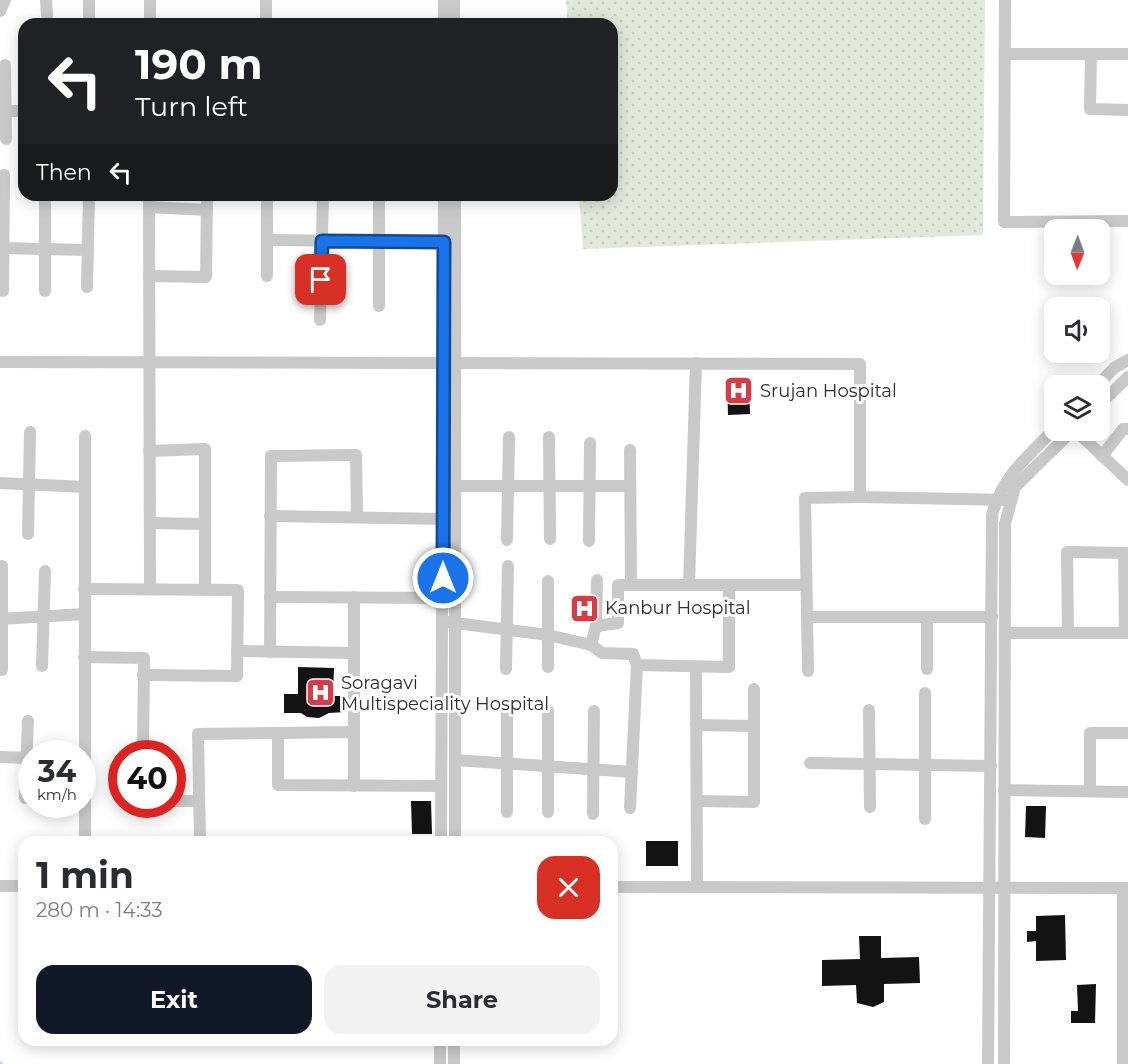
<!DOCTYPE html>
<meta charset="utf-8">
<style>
:root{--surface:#fff;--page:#f2f2f3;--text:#2b2b33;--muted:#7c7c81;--accent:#111827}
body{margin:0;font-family:Montserrat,sans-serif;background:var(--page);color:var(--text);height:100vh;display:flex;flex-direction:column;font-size:22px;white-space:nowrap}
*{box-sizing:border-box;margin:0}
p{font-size:20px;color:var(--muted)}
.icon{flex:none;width:33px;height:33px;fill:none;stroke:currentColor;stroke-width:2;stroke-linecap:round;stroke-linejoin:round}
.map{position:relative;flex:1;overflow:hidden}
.sheet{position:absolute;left:18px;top:836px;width:600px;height:210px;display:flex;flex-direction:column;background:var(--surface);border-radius:18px;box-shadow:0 3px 15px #0003}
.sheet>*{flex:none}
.banner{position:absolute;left:18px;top:18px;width:600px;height:183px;border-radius:18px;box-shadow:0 3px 15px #0003;background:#202124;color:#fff;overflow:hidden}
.needle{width:39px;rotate:181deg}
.tools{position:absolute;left:1044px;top:219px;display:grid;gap:12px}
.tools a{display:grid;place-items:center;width:66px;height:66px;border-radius:12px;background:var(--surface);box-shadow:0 3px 15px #0003;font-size:30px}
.speed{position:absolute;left:18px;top:740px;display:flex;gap:12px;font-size:30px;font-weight:700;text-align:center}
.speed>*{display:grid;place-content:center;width:78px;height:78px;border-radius:50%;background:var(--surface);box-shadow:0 3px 15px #0003;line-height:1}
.speed small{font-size:15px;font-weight:400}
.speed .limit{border:9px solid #d22;background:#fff;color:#111}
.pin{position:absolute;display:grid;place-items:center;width:51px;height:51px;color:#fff;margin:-26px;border-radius:12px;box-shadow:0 3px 9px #0006}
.me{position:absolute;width:66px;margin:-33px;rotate:0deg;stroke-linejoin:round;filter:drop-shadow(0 0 4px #0008)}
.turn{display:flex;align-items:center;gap:21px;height:126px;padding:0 18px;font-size:27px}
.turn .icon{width:78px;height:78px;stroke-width:2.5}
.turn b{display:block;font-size:42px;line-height:51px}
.then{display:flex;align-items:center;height:57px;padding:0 18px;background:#0003;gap:12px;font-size:22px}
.round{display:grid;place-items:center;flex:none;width:63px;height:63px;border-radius:18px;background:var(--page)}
.headline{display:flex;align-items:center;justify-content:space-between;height:102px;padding:0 18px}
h1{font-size:36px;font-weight:700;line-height:45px}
.cta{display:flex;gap:12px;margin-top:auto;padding:12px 18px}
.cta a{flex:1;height:69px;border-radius:18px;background:var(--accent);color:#fff;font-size:24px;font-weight:700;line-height:69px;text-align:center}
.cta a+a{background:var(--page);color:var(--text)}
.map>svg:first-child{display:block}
.park{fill:url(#park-dots)}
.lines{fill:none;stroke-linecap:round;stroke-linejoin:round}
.stream{stroke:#c8dbe7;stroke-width:4}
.building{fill:#131313}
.minor{stroke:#c9c9c9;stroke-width:12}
.route-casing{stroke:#114b97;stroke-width:15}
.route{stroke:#1a73e8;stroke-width:10}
.labels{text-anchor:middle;stroke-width:6;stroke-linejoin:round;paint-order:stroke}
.poi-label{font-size:18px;fill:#2c2c2c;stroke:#fff;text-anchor:start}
</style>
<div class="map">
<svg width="1128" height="1064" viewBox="0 0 1128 1064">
<defs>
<pattern id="park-dots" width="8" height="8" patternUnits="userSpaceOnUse" patternTransform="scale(1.5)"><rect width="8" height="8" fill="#e2e9db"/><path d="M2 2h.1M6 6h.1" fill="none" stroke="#c2c8bc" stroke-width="1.8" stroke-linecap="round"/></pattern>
</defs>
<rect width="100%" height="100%" fill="#fff"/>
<!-- park -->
<path class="park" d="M566 0H985L983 235 583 249 579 195H612V24H568Z"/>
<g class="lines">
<!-- stream -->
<path class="stream" d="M0 1063 1 1064"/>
</g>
<!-- building -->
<g class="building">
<path d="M727 380H749L750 414 728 415Z"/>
<path d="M573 603H588V615H574Z"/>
<path d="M298 667 334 668 333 696H346V712L329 713 319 718 307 717 301 713H284V694H298Z"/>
<path d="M411 801H431L432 834H412Z"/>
<path d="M1026 806H1046L1045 838 1025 837Z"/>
<rect x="646" y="841" width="32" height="25"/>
<path d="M1065 915 1066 960 1036 961V941L1027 942V931H1036V916Z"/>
<path d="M859 936H881V958L919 957 920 983 884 984V1002L873 1007 857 1003 856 985 822 986V960L860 959Z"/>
<path d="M1096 984 1095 1023H1071V1011H1078L1077 985Z"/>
</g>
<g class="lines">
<!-- minor -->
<g class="minor">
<path d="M46 0 47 15"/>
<path d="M89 0V24"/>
<path d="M266 0V24"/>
<path d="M454 0V24"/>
<path d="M1005 0 1004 222 1128 221"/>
<path d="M0 11 5 0"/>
<path d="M150 24V0"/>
<path d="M444 24V0"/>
<path d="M1005 54H1128"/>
<path d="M1091 54 1090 109 1128 110"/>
<path d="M5 65 6 139"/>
<path d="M0 111H24"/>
<path d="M149 195 150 589"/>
<path d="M267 195V276"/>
<path d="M379 195V306"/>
<path d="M149 207 207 210"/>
<path d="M267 240 444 242"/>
<path d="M0 248 88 250"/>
<path d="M149 276 206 277 207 195"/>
<path d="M87 287 89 195"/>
<path d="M3 291 4 175"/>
<path d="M45 291V195"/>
<path d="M320 320 323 195"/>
<path d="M0 362 860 364V497L1010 500"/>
<path d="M1097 386 1114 368 1128 360"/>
<path d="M1100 404 1128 377"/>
<path d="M1075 430 1128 480"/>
<path d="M549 437 550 539"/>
<path d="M630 450 631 585"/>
<path d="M149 451 205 449V590"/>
<path d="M1102 456 1123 429H1128"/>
<path d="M0 483 85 487"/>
<path d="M456 486H629"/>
<path d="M270 516 444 519"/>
<path d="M150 523 205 524"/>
<path d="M28 534 30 432"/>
<path d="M507 540 509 437"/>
<path d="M589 541 590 443"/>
<path d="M1124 553 1125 633"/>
<path d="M548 581V667"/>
<path d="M689 585 696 363"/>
<path d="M729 585H806"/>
<path d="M84 589 238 590 237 676 143 675"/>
<path d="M270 597 443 598"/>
<path d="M807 617H992"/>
<path d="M0 619 84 614"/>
<path d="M448 622 548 635 591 645 602 653 633 654 637 665 729 667V585H618V623L596 626"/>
<path d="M1005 633H1128"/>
<path d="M1068 633 1067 552 1128 553"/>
<path d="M591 645 596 626 597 580"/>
<path d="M237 651 354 653"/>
<path d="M270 652 271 456 356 455 357 517"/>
<path d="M84 657 144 658 143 753"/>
<path d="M42 666 45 571"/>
<path d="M696 667 697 887"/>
<path d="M506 669 508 566"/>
<path d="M927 669V617"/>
<path d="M2 670V566"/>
<path d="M808 671 805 498 860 497"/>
<path d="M925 693V819"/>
<path d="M869 710 870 807"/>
<path d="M696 725 754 726"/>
<path d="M278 733V785L441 786"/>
<path d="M0 757 32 758"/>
<path d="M455 760 632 772"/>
<path d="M810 763 991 766"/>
<path d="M354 786V597"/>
<path d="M1004 790 1128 792"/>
<path d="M1090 791V733H1128"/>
<path d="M25 798 28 721"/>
<path d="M172 801H199"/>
<path d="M697 801 754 802V689"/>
<path d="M630 808 637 665"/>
<path d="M507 812V704"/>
<path d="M548 812V711"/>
<path d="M593 814 594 711"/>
<path d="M85 839V436"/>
<path d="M200 842 198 734 354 732"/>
<path d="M441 842 444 195"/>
<path d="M455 842V195"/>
<path d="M0 886H24"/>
<path d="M612 887 1128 888"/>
<path d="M1123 888V1064"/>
<path d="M440 1040V1064"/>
<path d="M454 1064V1040"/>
<path d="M988 1064 992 515C1003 475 1026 459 1054 429"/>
<path d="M1004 1064 1005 524 1015 487 1073 430"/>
</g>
</g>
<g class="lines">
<defs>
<path id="route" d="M321 280 322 241 444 242 443 578"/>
</defs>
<!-- route casing -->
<use href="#route" class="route-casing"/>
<!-- route -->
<use href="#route" class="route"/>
</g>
<!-- icons -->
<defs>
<symbol id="hospital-square" viewBox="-11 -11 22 22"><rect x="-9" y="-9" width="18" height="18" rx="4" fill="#d43d47" stroke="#fff"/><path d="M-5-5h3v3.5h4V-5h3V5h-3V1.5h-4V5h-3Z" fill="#fff"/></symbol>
</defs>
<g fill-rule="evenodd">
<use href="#hospital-square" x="722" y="374" width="33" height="33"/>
<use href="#hospital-square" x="568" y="592" width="33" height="33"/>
<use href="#hospital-square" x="304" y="676" width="33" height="33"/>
</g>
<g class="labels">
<!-- poi labels -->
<g class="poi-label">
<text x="760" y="397">Srujan Hospital</text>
<text x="605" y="614">Kanbur Hospital</text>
<text x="341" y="689">Soragavi<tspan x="341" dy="21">Multispeciality Hospital</tspan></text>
</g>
</g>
</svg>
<div class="tools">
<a><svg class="needle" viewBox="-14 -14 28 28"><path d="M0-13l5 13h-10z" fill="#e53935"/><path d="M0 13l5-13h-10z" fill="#7c7c81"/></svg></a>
<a><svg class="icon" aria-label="sound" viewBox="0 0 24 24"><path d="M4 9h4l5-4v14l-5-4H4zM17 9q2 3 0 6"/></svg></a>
<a><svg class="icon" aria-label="layers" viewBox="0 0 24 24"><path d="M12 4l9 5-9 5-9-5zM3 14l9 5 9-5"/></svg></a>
</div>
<div class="speed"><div>34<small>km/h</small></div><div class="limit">40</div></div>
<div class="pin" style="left:321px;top:280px;background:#d93025"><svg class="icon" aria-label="arrive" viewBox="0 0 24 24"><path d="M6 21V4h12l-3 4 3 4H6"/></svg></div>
<svg class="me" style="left:443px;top:578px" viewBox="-20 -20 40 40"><circle r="17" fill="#1a73e8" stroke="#fff" stroke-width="3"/><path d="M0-11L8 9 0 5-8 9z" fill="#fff"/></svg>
<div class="banner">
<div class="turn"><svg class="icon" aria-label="left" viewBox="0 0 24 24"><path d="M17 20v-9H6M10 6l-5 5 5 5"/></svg><div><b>190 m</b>Turn left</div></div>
<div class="then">Then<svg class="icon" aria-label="left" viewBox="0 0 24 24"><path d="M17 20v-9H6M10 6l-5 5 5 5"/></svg></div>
</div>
<section class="sheet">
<div class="headline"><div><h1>1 min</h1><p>280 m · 14:33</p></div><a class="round" style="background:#d93025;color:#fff"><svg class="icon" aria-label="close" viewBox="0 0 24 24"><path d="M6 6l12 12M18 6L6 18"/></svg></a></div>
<div class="cta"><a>Exit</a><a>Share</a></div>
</section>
</div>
